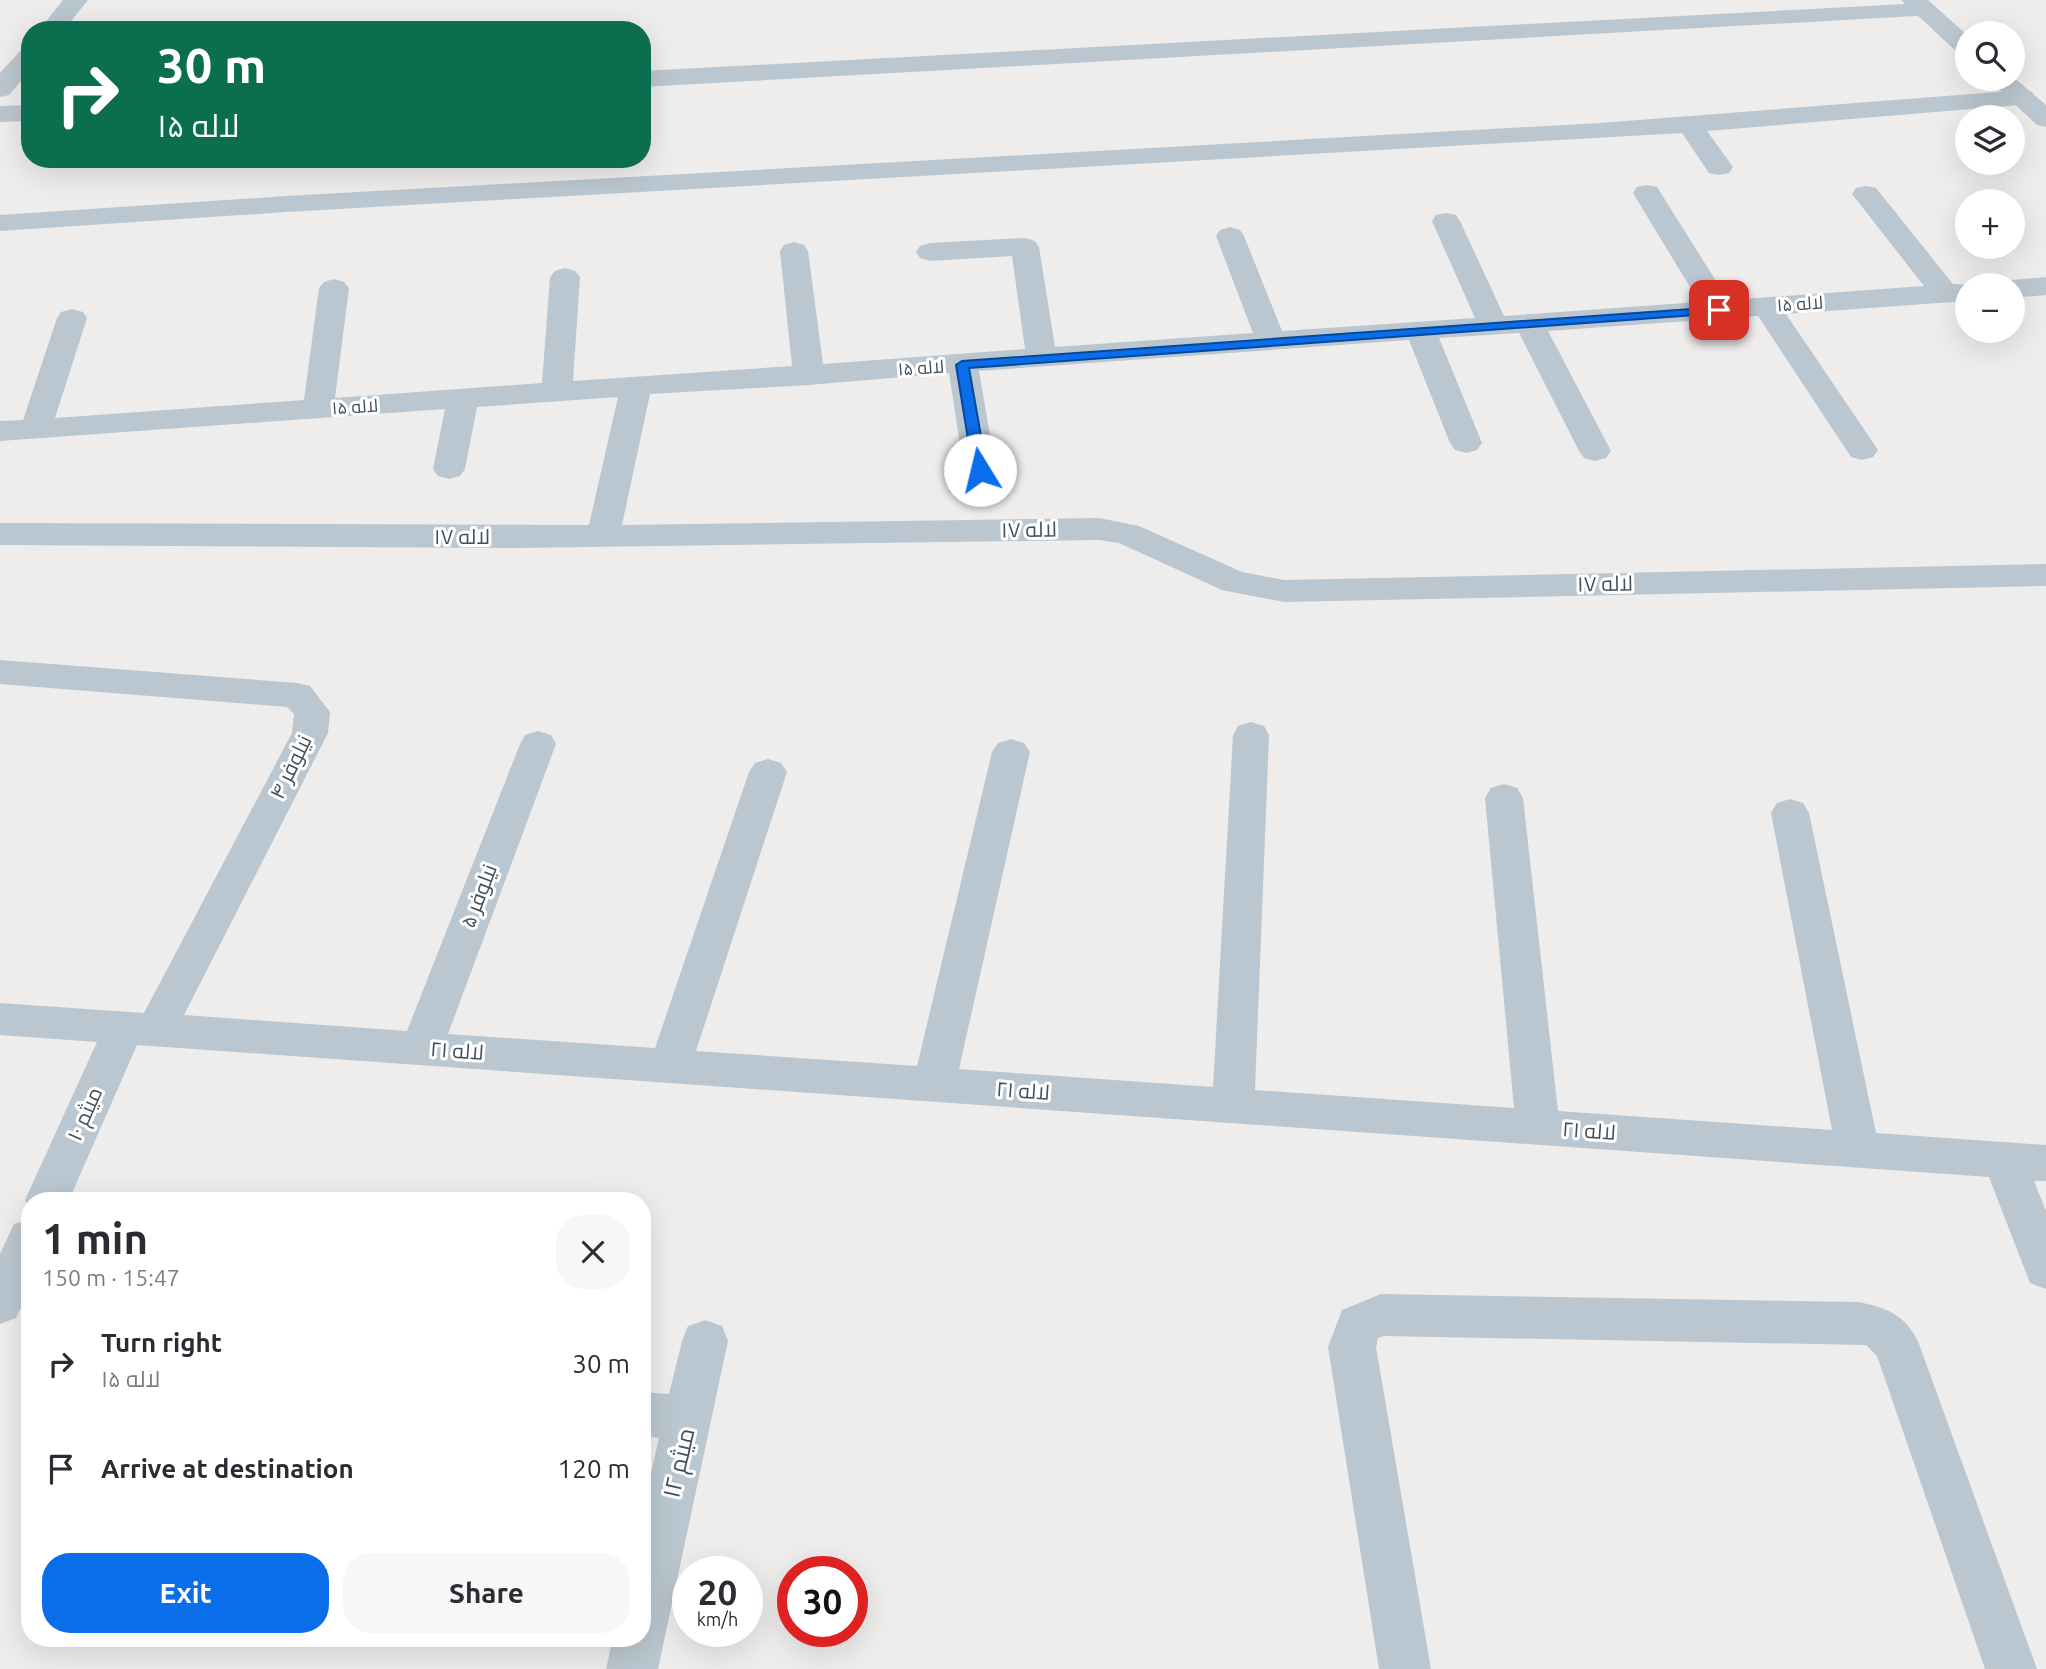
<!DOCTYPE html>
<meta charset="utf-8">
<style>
:root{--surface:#fff;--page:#f7f7f7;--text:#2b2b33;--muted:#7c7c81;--accent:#0a6eeb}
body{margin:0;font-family:Ubuntu,Cairo,sans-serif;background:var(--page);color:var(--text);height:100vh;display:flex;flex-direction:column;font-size:26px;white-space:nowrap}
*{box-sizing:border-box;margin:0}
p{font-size:23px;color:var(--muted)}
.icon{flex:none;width:38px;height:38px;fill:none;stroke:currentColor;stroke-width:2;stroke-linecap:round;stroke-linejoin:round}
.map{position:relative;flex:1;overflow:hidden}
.side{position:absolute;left:21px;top:1192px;width:630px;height:455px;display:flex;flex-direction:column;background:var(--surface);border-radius:28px;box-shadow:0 7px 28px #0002}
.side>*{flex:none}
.guide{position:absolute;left:21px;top:21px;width:630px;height:147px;border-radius:28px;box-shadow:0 7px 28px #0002;background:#0b6e4f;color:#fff;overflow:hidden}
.buttons{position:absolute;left:1955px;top:21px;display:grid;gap:14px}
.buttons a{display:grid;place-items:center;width:70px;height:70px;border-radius:50%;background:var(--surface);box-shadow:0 7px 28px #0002;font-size:35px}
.speed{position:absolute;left:672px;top:1556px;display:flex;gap:14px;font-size:35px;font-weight:700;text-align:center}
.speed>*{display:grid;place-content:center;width:91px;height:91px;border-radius:50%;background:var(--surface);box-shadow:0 7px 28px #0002;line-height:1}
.speed small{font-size:18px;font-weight:400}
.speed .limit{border:10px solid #d22;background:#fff;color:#111}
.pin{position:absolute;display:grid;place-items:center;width:60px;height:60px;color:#fff;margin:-30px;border-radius:14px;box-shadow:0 4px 10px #0006}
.me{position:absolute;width:77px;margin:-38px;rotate:351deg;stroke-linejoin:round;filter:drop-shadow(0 0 5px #0008)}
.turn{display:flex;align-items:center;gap:24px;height:147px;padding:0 21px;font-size:32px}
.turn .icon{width:91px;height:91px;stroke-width:2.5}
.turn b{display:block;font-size:49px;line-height:60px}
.round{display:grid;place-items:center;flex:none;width:74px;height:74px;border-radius:28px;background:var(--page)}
.headline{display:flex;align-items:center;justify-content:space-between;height:119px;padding:0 21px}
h1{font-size:42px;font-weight:700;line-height:52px}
.cta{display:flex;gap:14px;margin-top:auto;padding:14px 21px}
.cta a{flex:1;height:80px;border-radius:28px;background:var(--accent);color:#fff;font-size:28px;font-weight:700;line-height:80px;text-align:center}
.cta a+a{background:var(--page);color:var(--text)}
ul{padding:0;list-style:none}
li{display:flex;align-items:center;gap:21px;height:105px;padding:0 21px}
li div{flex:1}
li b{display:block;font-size:26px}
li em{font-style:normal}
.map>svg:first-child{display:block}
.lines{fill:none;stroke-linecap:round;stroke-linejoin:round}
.minor{fill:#bbc7d0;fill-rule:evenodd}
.tertiary{fill:#bbc7d0;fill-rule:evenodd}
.route{fill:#0a6eeb;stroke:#064899;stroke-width:2}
.labels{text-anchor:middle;stroke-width:6;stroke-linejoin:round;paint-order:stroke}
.far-street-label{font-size:18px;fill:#43505b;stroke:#fff}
.street-label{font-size:21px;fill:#43505b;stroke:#fff}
.near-street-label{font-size:24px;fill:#43505b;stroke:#fff}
</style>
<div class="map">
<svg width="2046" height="1669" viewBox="0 0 2046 1669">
<rect width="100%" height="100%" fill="#efecec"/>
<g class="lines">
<!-- minor -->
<g class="minor">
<path d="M1924 3 1933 5 1936 10 1933 15 642 87V71Z"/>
<path d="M2023 90 2032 92 2036 98 2032 104 1707 131 1733 167 1729 173 1719 175 1709 173 1682 133 286 212 0 231V215L286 196 1600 123Z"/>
<path d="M30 105V121L0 122V106Z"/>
<path d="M1647 185 1657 187 1728 300 1924 286 1852 194 1856 188 1866 186 1876 188 1953 284 1975 285H1967V301L1786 314 1878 450 1873 457 1862 460 1851 457 1758 316 1548 331 1611 451 1606 458 1595 461 1584 458 1579 451 1519 333 1439 338 1482 443 1477 450 1466 453 1455 450 1450 443 1409 340 979 371 996 470 991 477 980 480 969 477 964 470 949 373 809 385 650 394 622 525 1099 518 1139 526 1242 572 1284 580 2046 564V586L1284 602 1222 590 1119 543 1099 540 516 548 0 545V523L589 525 618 397 477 407 465 469 460 476 449 479 438 476 433 469 445 409 0 441V421L23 420 57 318 61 312 72 309 83 312 87 318 55 418 304 400 319 288 324 282 334 279 344 282 349 288 335 398 542 383 550 277 555 271 565 268 575 271 580 277 573 381 792 366 780 251 784 245 794 242 804 245 808 251 823 364 1025 349 1012 256 930 261 920 258 916 252 920 246 930 243 1025 238 1035 241 1039 247 1055 347 1253 333 1216 236 1220 230 1230 227 1240 230 1244 236 1282 331 1475 318 1432 221 1436 215 1446 213 1456 215 1460 221 1504 316 1699 302 1633 193 1637 187Z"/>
<path d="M2046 277V295L2012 298V285H2000L2012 280Z"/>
<path d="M0 660 297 683 310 686 330 712 328 733 184 1015 407 1031 520 744 525 735 538 731 551 735 556 744 448 1034 655 1048 749 772 755 763 768 759 781 763 787 772 696 1051 917 1066 992 752 998 743 1011 739 1024 743 1030 752 959 1069 1213 1087 1233 735 1238 726 1251 722 1264 726 1269 735 1255 1090 1514 1108 1485 798 1491 788 1504 784 1517 788 1523 798 1558 1111 1832 1130 1771 813 1777 803 1790 799 1803 803 1809 813 1876 1133 2046 1145V1181H2034L2046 1211V1289L2030 1283 1989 1177 137 1045 69 1200H30V1210L25 1200 97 1042 0 1035V1003L144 1013 292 733 294 714 287 707 0 684Z"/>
<path d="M30 1219V1289L16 1318 0 1324V1254L14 1224Z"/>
<path d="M1381 1294 1859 1302C1888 1308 1907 1316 1919 1344L2037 1669H1985L1877 1356 1866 1345 1384 1336 1378 1338 1376 1347 1431 1669H1379L1328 1347 1342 1310Z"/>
<path d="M705 1320 722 1326 728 1341 658 1669H606L613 1638H642V1512L659 1438 642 1436V1392L669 1394 682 1341 688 1326Z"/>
</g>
<!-- tertiary -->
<g class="tertiary">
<path d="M63 0H88L64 30H39Z"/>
<path d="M1901 0H1928L1967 35V56L1958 53Z"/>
<path d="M30 47V71L9 95 0 97V73L21 50Z"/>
<path d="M2012 76 2046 105V127L2037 125 1988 79H2012Z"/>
</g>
</g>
<!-- route -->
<path class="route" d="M1719 307 1725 310 1723 313 969 368 987 470 980 475 973 470 956 365 962 361Z"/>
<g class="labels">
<!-- far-street labels -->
<g class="far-street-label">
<text transform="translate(1800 304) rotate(-4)" y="6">لاله ۱۵</text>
<text transform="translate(921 368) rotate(-4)" y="6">لاله ۱۵</text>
<text transform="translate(355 407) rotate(-4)" y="6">لاله ۱۵</text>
</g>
<!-- street labels -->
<g class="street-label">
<text transform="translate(1029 530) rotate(-1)" y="7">لاله ۱۷</text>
<text x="462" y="544">لاله ۱۷</text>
<text transform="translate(1605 584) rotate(-1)" y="7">لاله ۱۷</text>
<text transform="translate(291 767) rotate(-64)" y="7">نیلوفر ۴</text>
<text transform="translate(479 896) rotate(-69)" y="7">نیلوفر ۵</text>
<text transform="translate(457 1051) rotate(4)" y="7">لاله ۲۱</text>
<text transform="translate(1023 1091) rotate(4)" y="7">لاله ۲۱</text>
<text transform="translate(85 1114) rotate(-66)" y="7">میثم ۱۰</text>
<text transform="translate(1589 1131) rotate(4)" y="7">لاله ۲۱</text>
</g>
<!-- near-street labels -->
<g class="near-street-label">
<text transform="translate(679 1463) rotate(-77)" y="8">میثم ۱۲</text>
</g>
</g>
</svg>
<div class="buttons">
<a><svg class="icon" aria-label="search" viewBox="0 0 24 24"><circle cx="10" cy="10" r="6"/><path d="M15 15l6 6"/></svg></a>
<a><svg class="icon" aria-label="layers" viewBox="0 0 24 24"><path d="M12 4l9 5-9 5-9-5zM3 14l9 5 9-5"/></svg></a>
<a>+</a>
<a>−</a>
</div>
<div class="speed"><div>20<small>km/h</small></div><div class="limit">30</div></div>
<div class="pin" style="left:1719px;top:310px;background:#d93025"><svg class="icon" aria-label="arrive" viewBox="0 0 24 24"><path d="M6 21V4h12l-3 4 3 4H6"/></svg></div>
<svg class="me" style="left:980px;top:470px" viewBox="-20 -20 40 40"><circle r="19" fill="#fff"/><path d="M0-13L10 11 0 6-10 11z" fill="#0a6eeb"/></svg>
<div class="guide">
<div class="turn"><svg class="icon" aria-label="right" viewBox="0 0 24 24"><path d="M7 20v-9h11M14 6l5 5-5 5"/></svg><div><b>30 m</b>لاله ۱۵</div></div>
</div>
<section class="side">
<div class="headline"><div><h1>1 min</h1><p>150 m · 15:47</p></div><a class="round"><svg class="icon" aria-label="close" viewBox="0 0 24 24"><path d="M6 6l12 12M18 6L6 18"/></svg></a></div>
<ul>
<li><svg class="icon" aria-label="right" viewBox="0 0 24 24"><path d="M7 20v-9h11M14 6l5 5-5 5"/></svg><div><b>Turn right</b><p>لاله ۱۵</p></div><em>30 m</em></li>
<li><svg class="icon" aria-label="arrive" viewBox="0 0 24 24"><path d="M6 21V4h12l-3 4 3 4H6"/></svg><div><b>Arrive at destination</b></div><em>120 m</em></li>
</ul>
<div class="cta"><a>Exit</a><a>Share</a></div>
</section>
</div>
